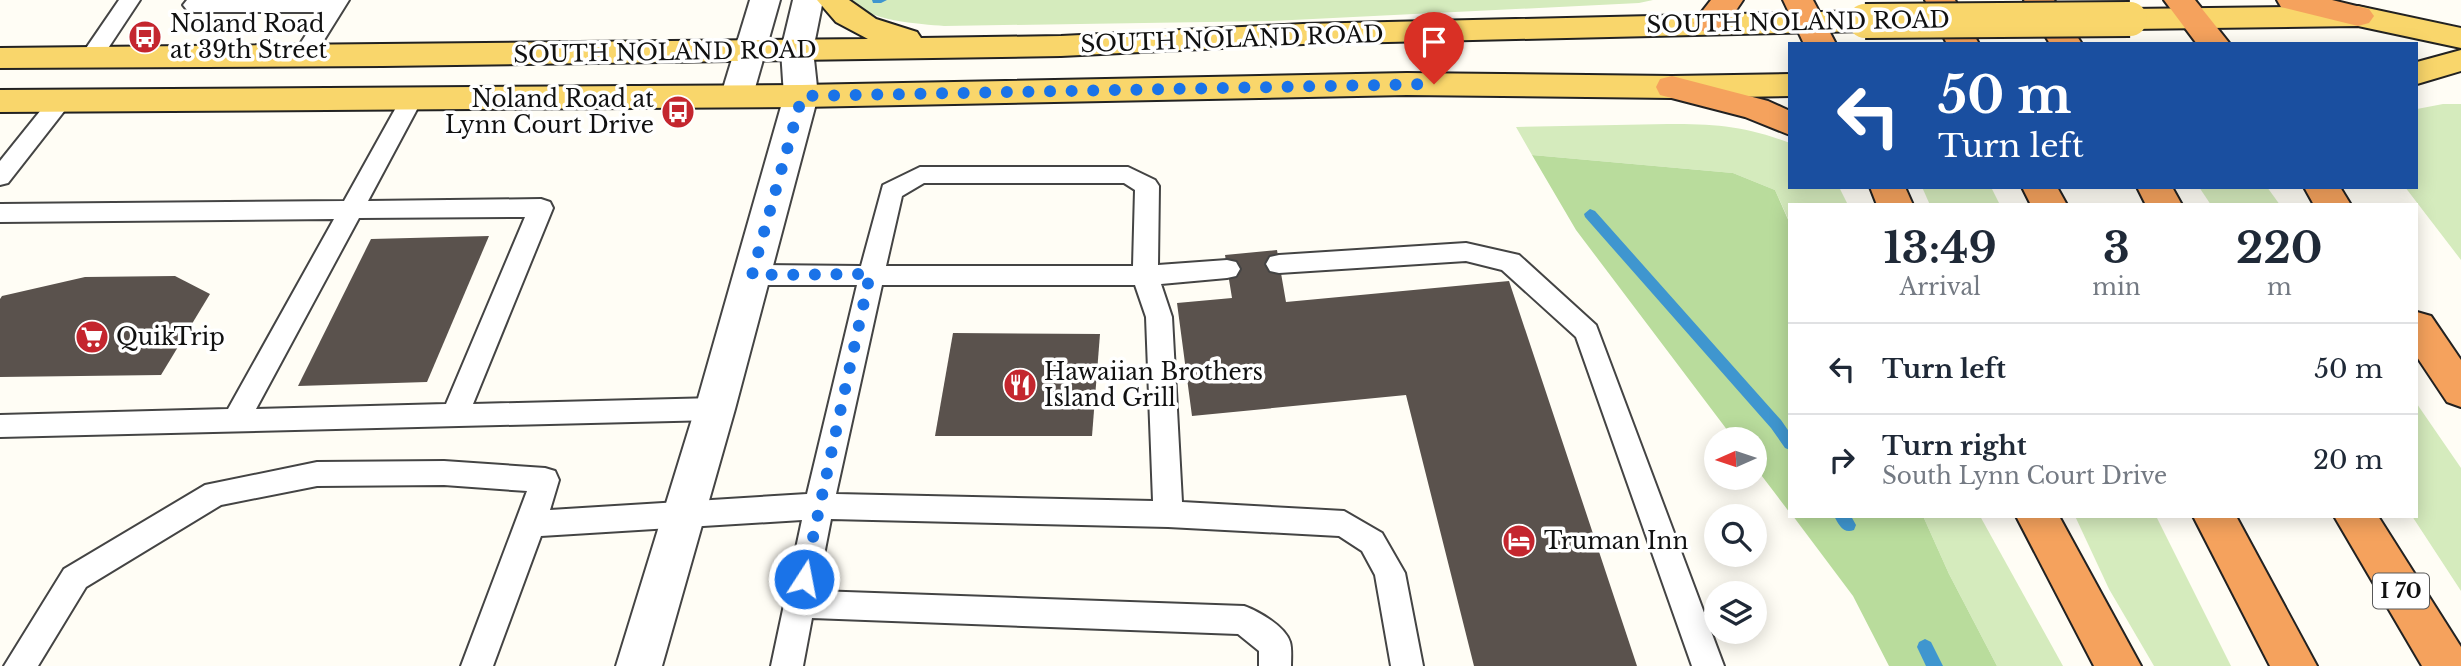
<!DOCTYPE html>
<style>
:root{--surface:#fff;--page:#f2f2f3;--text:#1f2937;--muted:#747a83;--line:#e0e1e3}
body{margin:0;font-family:"Libre Baskerville",serif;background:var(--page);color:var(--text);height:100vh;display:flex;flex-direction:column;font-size:26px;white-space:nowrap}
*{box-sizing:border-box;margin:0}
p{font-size:23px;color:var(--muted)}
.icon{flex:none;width:38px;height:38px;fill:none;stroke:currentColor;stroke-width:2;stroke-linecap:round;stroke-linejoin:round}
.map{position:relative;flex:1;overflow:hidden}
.side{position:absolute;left:1788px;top:203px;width:630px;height:315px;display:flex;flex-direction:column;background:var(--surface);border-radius:0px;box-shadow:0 4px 18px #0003}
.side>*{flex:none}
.hud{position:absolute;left:1788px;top:42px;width:630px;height:147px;border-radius:0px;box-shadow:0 4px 18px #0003;background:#1a4fa0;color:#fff;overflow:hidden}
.needle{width:46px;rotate:267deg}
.fabs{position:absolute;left:1704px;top:427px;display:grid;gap:14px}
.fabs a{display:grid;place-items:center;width:63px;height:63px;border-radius:50%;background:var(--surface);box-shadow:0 4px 18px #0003;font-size:35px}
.pin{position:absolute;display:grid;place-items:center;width:60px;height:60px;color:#fff;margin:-72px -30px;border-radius:50% 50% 50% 0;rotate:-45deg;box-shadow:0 0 7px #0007}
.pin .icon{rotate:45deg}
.me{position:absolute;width:77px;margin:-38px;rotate:11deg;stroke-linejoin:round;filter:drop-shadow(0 0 5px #0008)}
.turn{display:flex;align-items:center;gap:24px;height:147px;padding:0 35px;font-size:32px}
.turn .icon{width:91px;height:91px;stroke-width:2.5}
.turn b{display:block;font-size:49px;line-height:60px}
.eta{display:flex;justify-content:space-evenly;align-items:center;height:119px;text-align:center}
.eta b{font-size:42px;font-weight:800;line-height:49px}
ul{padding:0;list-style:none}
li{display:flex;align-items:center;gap:21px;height:91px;padding:0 35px;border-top:2px solid var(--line)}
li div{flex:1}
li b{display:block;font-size:26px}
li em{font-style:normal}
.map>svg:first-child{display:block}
.green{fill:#d5ebbd}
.forest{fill:#b9dc9c}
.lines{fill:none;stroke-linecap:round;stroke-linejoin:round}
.stream{fill:#3f96cf;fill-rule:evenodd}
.building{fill:#5a524d}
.lane-casing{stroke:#444;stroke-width:4}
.street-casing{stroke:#444;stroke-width:4}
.primary-casing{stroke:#222;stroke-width:4}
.highway-casing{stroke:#222;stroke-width:4}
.lane{fill:#fff;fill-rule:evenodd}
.street{fill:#fff;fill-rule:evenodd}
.primary{fill:#f9d66b;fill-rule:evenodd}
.highway{fill:#f5a25d;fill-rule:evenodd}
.primary-bridge-casing{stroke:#222;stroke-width:38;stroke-linecap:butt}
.primary-bridge{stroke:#f9d66b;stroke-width:34}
.route{stroke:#1a73e8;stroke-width:12;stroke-dasharray:0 21.6}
.labels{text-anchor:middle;stroke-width:7;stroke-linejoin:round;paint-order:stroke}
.shield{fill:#fff;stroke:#585858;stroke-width:2}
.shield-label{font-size:21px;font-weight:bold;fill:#111}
.street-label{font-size:23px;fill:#111;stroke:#fff}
.poi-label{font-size:23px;fill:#111;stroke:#fff;text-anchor:start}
</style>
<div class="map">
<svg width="2461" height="666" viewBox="0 0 2461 666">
<rect width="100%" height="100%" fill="#fffdf5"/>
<!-- green -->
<g class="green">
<path d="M852 0H1653L1639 3 1272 21 944 26C921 24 865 21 852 0Z"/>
<path d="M2443 104H2461V260L2405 187H2417V109Z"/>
<path d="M1668 124C1716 124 1745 126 1790 143V187H1839L1848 205H1790V223L1775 190 1733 173 1532 155 1516 127Z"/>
<path d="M1922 187H1991L2000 205H1930Z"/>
<path d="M2199 187H2267L2280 205H2211Z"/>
<path d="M2417 404 2461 468V591L2412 516H2417Z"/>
<path d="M1923 516H1980L2063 666H1997L1949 574Z"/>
<path d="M2075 516H2156L2231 666H2154L2109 589Z"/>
</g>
<!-- forest -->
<g class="forest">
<path d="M1532 155 1733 173 1775 190 1790 224V513L1755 467V439H1734L1576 230Z"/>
<path d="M1793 516H1923L1949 574 1997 666H1889L1853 596Z"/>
</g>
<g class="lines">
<!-- stream -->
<g class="stream">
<path d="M872 0H887L881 3H873Z"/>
<path d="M1590 209 1595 211 1781 420 1790 433V450L1785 448 1771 428 1585 217 1584 214Z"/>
<path d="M1834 516H1851L1856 525 1854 530C1843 534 1839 525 1834 516Z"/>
<path d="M1925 639 1931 642 1943 666H1926L1917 647 1919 642Z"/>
</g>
</g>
<!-- building -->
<g class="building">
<path d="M489 236 427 382 298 386 371 239Z"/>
<path d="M1277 250 1286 302 1509 281 1637 666H1474L1406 395 1192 416 1177 303 1232 298 1225 255Z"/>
<path d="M175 276 210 294 161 375 0 377V299L2 296 85 277Z"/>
<path d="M953 333 1100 334 1092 436H935Z"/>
</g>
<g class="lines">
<defs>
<g id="lane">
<path d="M119 0H140L99 62H83L80 57Z"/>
<path d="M187 0H349L311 61H295L292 56 321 12H194L187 10 183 5Z"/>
<path d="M61 92 69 95 72 100 69 105 8 183 0 185V161L53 95Z"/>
<path d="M411 92 419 95 422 100 368 201 541 199 550 202 553 208 473 404 715 398 725 401 729 409 725 417 715 420 0 437V415L228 409 334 219 0 222V204L344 201 403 95ZM525 217 446 404 256 409 359 218Z"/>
<path d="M920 167H1128L1155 180 1159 186 1158 265 1227 260 1236 262 1240 269 1236 276 1227 278 1161 284 1172 317 1182 502 1344 511 1382 533 1405 573 1423 666H1391L1375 575 1362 551 1339 536 1168 527 831 519 817 591 1244 606C1258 611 1285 626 1290 642 1292 649 1291 658 1291 666H1259V651L1238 634 812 618 803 666H771L802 520 541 536 493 666H461L527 491 444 485 317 486 221 505 86 587 38 666H4L64 569 205 485 317 462 444 461 545 468 555 471 559 480 550 510 807 494 857 285H752L743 282 739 275 743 268 752 265 861 266 883 185ZM924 183H1124L1135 190 1133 266H886L902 196ZM882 285H1135L1146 317 1153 501 836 494Z"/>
<path d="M1466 243 1519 255 1596 325 1724 666H1692L1576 337 1502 270 1466 261 1279 273 1270 271 1266 264 1270 257 1279 255Z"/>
</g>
<g id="street">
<path d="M750 0H780L753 95 749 103 737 106 725 103 721 95Z"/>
<path d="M793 0H823L813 50 818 96 735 409 662 666H616L695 409 784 96 781 50Z"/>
</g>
<g id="primary">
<path d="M817 0H849L876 19 917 32 921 38 1061 36 1303 24 1865 11 1876 14 1881 21 1876 28 1865 31 1303 44 1061 56 383 66 0 68V48L868 39 836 22Z"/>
<path d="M2358 6 2461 28V48L2358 26 2130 29 2119 26 2114 19 2119 12 2130 9Z"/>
<path d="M2461 50V71L2417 84V62Z"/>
<path d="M1407 73 1672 76 1790 74V96L1672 98 1407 95 801 107 0 112V90L801 85Z"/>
</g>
<g id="highway">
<path d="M1711 0H1743C1731 18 1721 36 1698 30L1693 23Z"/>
<path d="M1783 0H1813L1836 44H1804Z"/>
<path d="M1925 0H1955L1979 44H1947Z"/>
<path d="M2024 0H2054L2082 44H2050Z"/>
<path d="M2164 0H2195L2230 44H2197Z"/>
<path d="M2277 0H2332L2369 9 2374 16 2369 23 2358 26 2281 7Z"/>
<path d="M1672 76 1768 101 1790 111V135L1745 117 1660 95 1656 87 1660 79Z"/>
<path d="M1870 187H1905L1913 205H1877Z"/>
<path d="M2022 187H2057L2067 205H2031Z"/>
<path d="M2137 187H2172L2182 205H2146Z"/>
<path d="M2304 187H2340L2351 205H2314Z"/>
<path d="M2417 312 2431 316 2461 360V407L2447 402 2417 357Z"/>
<path d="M2016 516H2059L2141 666H2094Z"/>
<path d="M2193 516H2236L2317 666H2270Z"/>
<path d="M2334 516H2378L2461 647V666H2422Z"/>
</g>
</defs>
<!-- lane casing -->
<use href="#lane" class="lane-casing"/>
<!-- street casing -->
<use href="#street" class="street-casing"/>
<!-- primary casing -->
<use href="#primary" class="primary-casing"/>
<!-- highway casing -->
<use href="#highway" class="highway-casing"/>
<!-- lane -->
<use href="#lane" class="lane"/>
<!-- street -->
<use href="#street" class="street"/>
<!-- primary -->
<use href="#primary" class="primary"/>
<!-- highway -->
<use href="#highway" class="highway"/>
<defs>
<path id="primary-bridge" d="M1865 21 2130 19"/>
</defs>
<!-- primary-bridge casing -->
<use href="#primary-bridge" class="primary-bridge-casing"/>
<!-- primary-bridge -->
<use href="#primary-bridge" class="primary-bridge"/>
</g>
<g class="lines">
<!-- route -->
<path class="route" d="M804 579 870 274 752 275 802 96 1434 84"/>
</g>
<!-- icons -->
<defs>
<symbol id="bus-disc" viewBox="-11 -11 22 22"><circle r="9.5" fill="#c4262e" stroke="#fff"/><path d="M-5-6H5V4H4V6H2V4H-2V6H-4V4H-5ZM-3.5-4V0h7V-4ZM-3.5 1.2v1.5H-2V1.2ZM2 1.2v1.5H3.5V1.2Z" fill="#fff"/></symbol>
<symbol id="supermarket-disc" viewBox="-11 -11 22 22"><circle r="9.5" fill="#c4262e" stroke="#fff"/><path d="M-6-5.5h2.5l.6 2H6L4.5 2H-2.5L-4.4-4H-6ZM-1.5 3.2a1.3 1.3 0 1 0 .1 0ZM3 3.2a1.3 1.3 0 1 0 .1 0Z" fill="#fff"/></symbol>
<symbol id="restaurant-disc" viewBox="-11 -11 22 22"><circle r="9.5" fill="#c4262e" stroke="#fff"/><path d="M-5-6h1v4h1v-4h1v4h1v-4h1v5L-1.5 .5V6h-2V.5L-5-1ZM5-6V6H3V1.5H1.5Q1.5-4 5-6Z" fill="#fff"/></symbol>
<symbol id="hotel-disc" viewBox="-11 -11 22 22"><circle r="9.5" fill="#c4262e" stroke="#fff"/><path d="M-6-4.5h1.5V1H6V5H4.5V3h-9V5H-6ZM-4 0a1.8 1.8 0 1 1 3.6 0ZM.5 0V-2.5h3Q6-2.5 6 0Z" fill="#fff"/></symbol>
</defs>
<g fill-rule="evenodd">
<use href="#bus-disc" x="126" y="18" width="38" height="38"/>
<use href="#bus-disc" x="659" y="93" width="38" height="38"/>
<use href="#supermarket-disc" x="73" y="318" width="38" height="38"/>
<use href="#restaurant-disc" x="1001" y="366" width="38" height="38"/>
<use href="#hotel-disc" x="1500" y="522" width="38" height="38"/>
</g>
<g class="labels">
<!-- shield labels -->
<rect class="shield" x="2373" y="573.5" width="56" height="35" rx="5"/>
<g class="shield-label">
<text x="2401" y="598">I 70</text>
</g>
<!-- street labels -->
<g class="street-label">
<text transform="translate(1798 22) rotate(-1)" y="8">SOUTH NOLAND ROAD</text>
<text transform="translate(1232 39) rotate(-2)" y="8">SOUTH NOLAND ROAD</text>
<text transform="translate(665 52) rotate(-1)" y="8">SOUTH NOLAND ROAD</text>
</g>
<!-- poi labels -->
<g class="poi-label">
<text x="170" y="32">Noland Road<tspan x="170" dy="26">at 39th Street</tspan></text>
<text x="654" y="107" text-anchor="end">Noland Road at<tspan x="654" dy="26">Lynn Court Drive</tspan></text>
<text x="116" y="345">QuikTrip</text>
<text x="1044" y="380">Hawaiian Brothers<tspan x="1044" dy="26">Island Grill</tspan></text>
<text x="1544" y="549">Truman Inn</text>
</g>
</g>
</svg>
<div class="fabs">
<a><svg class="needle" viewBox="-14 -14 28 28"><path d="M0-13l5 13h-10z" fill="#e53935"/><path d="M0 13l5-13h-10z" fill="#747a83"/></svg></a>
<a><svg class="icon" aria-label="search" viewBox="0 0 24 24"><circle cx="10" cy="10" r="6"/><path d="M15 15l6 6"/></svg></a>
<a><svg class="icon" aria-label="layers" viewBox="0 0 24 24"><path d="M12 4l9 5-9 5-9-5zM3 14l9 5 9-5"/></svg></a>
</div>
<div class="pin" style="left:1434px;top:84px;background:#d93025"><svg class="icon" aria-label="arrive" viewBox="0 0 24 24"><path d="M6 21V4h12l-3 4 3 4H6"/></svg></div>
<svg class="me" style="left:804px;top:579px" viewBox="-20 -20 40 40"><circle r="17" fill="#1a73e8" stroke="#fff" stroke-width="3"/><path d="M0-11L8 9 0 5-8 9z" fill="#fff"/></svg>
<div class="hud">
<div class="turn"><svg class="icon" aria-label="left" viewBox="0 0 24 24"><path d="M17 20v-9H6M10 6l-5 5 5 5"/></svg><div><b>50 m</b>Turn left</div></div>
</div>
<section class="side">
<div class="eta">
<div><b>13:49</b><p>Arrival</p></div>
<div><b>3</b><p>min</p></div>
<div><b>220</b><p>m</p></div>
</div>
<ul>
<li><svg class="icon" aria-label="left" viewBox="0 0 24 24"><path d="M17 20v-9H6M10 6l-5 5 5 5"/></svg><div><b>Turn left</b></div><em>50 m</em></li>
<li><svg class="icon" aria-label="right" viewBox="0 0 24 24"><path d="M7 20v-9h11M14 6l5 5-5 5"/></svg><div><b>Turn right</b><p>South Lynn Court Drive</p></div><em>20 m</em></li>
</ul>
</section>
</div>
